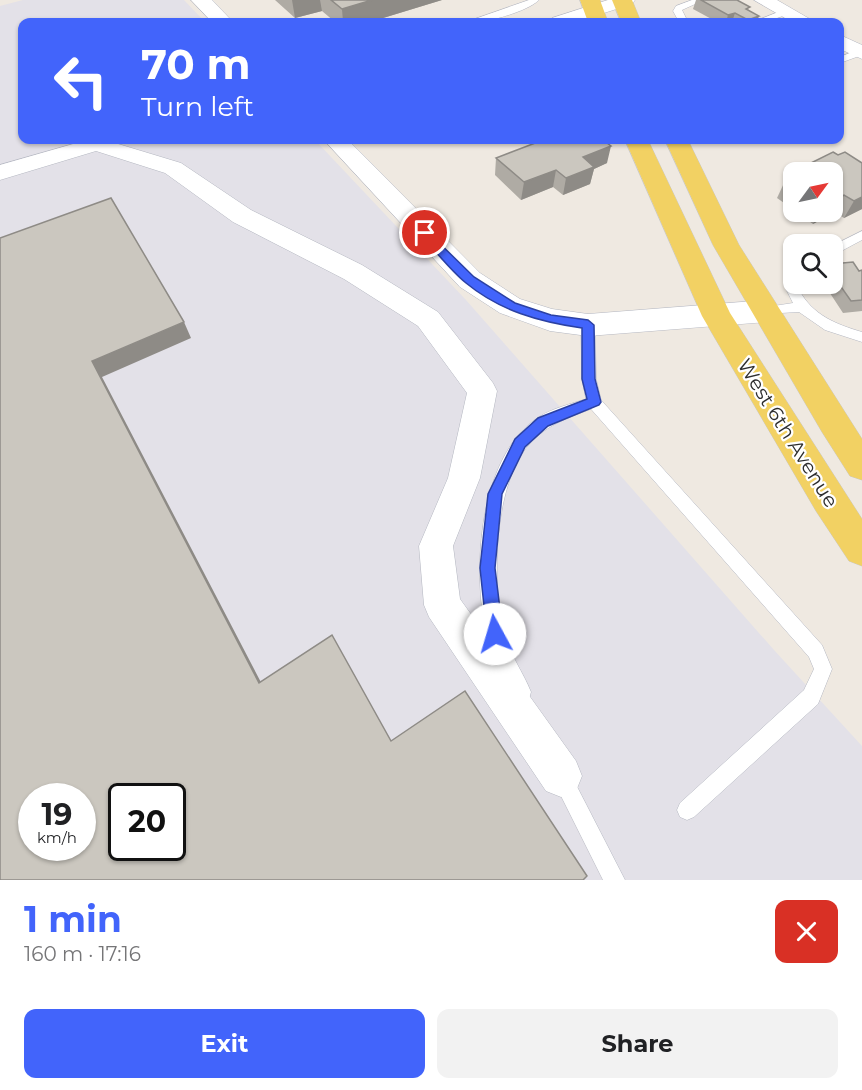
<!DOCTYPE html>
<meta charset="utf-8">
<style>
:root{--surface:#fff;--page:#f2f2f2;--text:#202124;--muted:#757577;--accent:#4264fb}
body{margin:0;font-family:Montserrat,sans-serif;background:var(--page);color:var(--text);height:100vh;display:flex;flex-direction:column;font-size:22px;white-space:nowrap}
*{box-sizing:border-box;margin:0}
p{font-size:20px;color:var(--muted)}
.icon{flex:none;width:33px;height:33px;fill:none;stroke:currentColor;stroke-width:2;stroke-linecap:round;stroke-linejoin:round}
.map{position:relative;height:880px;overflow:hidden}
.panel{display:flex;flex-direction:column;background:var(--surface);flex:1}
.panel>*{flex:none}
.guide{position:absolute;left:18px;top:18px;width:826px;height:126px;border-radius:12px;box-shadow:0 2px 4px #0004;background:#4264fb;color:#fff;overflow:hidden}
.needle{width:39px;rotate:57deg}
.fabs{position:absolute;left:783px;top:162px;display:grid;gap:12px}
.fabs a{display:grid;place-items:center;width:60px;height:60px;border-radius:12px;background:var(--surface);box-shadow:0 2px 4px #0004;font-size:30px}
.speed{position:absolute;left:18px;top:783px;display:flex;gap:12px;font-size:30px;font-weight:700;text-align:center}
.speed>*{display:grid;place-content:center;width:78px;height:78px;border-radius:50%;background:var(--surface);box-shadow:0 2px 4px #0004;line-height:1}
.speed small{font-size:15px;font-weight:400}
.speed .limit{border:3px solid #111;border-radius:9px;background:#fff;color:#111}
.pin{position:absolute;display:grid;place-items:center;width:51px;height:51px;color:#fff;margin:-26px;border:3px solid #fff;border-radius:50%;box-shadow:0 2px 6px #0007}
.me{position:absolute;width:66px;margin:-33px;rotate:354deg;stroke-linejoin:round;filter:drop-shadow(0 0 4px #0008)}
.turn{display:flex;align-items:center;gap:21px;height:126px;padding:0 24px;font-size:27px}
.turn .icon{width:78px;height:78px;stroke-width:2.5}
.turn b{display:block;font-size:42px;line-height:51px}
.round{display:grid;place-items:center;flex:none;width:63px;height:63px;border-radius:12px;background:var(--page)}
.head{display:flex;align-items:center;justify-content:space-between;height:102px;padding:0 24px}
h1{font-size:36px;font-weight:700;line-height:45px;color:var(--accent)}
.primary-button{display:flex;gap:12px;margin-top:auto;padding:12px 24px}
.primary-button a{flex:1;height:69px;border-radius:12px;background:var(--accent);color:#fff;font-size:24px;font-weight:700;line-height:69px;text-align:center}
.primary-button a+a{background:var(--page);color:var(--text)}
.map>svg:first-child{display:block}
.industrial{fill:#e3e1e8;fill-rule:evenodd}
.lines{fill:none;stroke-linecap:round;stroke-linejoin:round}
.lane-casing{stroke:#b4b7c1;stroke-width:1}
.street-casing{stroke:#b4b7c1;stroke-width:1}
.secondary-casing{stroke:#b4b7c1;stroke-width:1}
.primary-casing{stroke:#c9c9c9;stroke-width:1}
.lane{fill:#fff;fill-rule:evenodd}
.street{fill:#fff;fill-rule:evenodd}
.secondary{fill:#fff;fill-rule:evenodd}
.primary{fill:#f2d163;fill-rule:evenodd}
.wall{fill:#afaba4}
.shaded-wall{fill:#8e8b86}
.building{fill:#cbc7bf;stroke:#8e8b86;stroke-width:1.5;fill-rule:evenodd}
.route{fill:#4264fb;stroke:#2b41a3;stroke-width:1.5}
.labels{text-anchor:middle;stroke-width:4.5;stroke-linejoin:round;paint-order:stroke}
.street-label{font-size:20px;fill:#2e2e2e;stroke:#fff}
</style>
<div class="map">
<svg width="862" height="880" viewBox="0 0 862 880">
<rect width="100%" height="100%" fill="#efe9e1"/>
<!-- industrial -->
<path class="industrial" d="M23 0H184L205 22H22V140H315L466 300 774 650 862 746V880H0V6ZM32 796H82V848H32ZM122 796H172V848H122Z"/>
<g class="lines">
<defs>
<g id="lane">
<path d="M529 0H539C527 12 483 24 466 22Z"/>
<path d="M692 0H704L682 10 688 22H679L673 11 676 6Z"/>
<path d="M786 9 790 12 789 14 765 22H753Z"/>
<path d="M857 50H862V55L840 63V57Z"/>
<path d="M862 231V240L832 256V246Z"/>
<path d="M794 280V284H802L799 290C813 315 835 324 862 332V342L825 330 799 312 761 314 759 311 761 308 793 303 786 289Z"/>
<path d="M588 320 595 325 596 379 601 400 822 645 832 669 818 704 694 817 687 820 680 817 677 810 680 803 804 690 814 669 809 657 591 409C569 417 549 424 532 441 493 480 491 584 504 634 510 655 523 672 531 692L529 699 522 701 515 699C505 677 491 656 486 632 472 569 479 455 539 417 553 408 571 404 586 399L582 379 581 325Z"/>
<path d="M561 766 568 769 625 880H603L551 776 554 769Z"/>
</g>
<g id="street">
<path d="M608 0H635L632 4 576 22H549L552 18Z"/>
<path d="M754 0H777L815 22H792Z"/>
<path d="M840 35 862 45V59L840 49Z"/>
<path d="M87 140H105L181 163 251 210 362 265 438 312 493 383 497 391 480 478 453 546 460 599 576 761 582 776 576 791 561 797 546 791 429 617 424 605 419 546 448 478 467 393 418 326 344 279 233 222 165 173 96 151 0 180V165Z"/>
</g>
<g id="secondary">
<path d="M191 0H212L233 22H212Z"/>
<path d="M324 140H348L480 273 520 299 552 309 588 314 766 300 776 304 780 311 776 318 766 322 588 336 550 331 500 313 460 287Z"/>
</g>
<g id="primary">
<path d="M580 0H600L608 22H588Z"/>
<path d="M612 0H632L641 22H621Z"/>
<path d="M625 140H648L730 313 862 519V566L849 561 816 511 702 316Z"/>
<path d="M665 140H688L739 245 862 439V480L850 476 822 432 713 245Z"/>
</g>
</defs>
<!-- lane casing -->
<use href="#lane" class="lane-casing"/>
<!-- street casing -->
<use href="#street" class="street-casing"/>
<!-- secondary casing -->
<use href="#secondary" class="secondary-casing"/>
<!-- primary casing -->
<use href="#primary" class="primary-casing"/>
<!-- lane -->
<use href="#lane" class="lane"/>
<!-- street -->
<use href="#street" class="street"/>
<!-- secondary -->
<use href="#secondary" class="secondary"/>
<!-- primary -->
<use href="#primary" class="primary"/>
</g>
<!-- wall -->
<g class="wall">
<path d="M275 0H442L370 22H335L322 11 295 18Z"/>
<path d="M696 0H737L749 10 757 22H717L693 9Z"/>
<path d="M838 155 862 163V209L844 218 835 212 813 224 796 212H832L803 172 807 165Z"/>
<path d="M496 158 607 163 594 169 590 184 563 195 553 187 521 200 495 175Z"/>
<path d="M794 177V210L777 198 785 181Z"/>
<path d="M832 264 859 271 862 270V311L843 313 824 284H832Z"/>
</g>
<!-- shaded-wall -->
<g class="shaded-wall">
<path d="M292 0H320L322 11 295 18Z"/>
<path d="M372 0H442L370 22H343L342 9Z"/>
<path d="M735 13 732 22H726L728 15Z"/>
<path d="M759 16 757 22H748V20Z"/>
<path d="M611 146 607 163 594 169 590 184 563 195 566 178 583 157Z"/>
<path d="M556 170 553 187 521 200 524 182Z"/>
<path d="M844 195 835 212 813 224 820 212H832V201Z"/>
<path d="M862 197V209L844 218 854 201Z"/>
<path d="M184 322 191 338 102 377 266 692 259 683 92 361Z"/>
</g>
<!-- building -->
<g class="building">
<path d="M331 0H372L342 9Z"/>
<path d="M701 0H737L750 7 746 9 759 16 748 20 735 13 728 15Z"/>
<path d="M543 140H603L611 146 583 157 594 167 566 178 556 170 524 182 496 158Z"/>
<path d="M833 152 838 155 845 152 862 163V197L854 201 844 195 832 201V172H802L811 168 807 165Z"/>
<path d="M794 177V187L785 181Z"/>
<path d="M111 198 184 322 92 361 259 683 332 635 391 741 465 691 587 876 583 880H0V238ZM32 796H82V848H32ZM122 796H172V848H122Z"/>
<path d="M853 262 859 271 862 270V300L851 301 832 274V264Z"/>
</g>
<!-- route -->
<path class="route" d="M425 229 474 277 515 303 551 315 588 320 594 325 595 379 601 402 599 405 548 426 525 447 502 494 495 568 503 634 500 639 495 642 489 639 487 634 480 568 488 494 515 439 538 418 587 399 582 379V328C540 322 500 311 466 283 450 270 436 251 421 236L419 233Z"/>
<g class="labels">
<!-- street labels -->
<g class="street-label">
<text transform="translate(788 433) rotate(58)" y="7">West 6th Avenue</text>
</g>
</g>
</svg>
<div class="fabs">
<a><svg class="needle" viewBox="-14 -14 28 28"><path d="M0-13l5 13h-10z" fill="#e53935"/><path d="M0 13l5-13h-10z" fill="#757577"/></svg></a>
<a><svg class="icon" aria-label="search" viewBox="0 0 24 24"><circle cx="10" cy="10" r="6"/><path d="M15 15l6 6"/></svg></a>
</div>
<div class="speed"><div>19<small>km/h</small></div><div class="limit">20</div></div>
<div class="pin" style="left:425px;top:233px;background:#d93025"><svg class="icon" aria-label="arrive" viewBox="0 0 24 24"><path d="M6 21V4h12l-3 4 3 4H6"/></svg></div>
<svg class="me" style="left:495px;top:634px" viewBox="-20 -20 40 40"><circle r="19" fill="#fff"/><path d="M0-13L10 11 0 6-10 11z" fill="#4264fb"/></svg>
<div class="guide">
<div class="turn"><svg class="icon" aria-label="left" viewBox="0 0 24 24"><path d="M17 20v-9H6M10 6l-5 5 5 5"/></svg><div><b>70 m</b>Turn left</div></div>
</div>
</div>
<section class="panel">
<div class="head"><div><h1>1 min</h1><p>160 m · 17:16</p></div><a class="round" style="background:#d93025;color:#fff"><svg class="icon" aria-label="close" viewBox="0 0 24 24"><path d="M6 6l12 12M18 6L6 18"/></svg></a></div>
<div class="primary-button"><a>Exit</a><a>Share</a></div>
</section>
